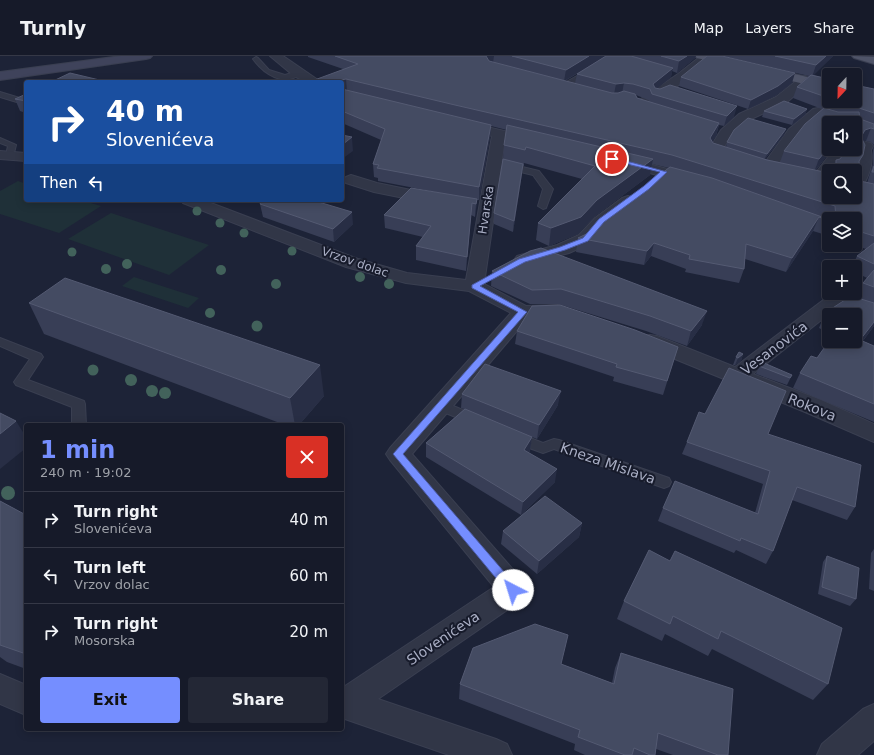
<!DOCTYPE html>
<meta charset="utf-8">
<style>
:root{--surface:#161a29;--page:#232735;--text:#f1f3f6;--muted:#9ea1a8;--line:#353846;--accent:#758eff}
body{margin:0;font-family:"DejaVu Sans",sans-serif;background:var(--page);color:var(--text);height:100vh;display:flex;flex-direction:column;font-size:15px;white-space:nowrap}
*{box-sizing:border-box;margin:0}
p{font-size:13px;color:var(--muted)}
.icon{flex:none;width:22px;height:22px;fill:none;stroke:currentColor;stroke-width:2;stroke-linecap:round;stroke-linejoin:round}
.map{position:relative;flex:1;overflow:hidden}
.panel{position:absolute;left:24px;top:367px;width:320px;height:308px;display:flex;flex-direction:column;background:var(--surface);border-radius:4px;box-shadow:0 2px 10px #0003,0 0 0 1px var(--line)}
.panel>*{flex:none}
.top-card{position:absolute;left:24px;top:24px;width:320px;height:122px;border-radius:4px;box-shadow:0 2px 10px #0003,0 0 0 1px var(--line);background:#1a4fa0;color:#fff;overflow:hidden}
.needle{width:26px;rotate:202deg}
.fabs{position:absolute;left:822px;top:12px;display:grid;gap:8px}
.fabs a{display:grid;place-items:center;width:40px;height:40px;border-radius:4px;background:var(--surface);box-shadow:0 2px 10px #0003,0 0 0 1px var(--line);font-size:20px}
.pin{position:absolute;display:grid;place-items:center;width:34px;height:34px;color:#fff;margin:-17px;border:2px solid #fff;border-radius:50%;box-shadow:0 1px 4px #0007}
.me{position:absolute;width:44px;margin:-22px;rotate:320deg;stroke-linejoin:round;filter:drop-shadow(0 0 3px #0008)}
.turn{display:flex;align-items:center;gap:14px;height:84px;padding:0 16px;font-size:18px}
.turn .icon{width:52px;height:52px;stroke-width:2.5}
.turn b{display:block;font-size:28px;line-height:34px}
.then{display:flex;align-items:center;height:38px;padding:0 16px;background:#0003;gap:8px;font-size:15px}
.round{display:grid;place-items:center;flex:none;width:42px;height:42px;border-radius:4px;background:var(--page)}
.summary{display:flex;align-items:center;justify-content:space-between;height:68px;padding:0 16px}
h1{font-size:24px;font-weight:700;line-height:30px;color:var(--accent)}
.primary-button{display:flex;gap:8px;margin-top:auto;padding:8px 16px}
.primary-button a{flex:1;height:46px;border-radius:4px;background:var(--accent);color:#111;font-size:16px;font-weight:700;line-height:46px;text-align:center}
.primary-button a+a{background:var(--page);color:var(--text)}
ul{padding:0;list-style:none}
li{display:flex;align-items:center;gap:12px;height:56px;padding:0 16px;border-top:1px solid var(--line)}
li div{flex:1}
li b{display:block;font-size:15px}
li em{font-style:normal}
header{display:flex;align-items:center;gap:24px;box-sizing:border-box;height:56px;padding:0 20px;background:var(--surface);border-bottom:1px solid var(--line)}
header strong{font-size:19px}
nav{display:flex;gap:22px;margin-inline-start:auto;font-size:14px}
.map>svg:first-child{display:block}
.green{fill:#1f3038}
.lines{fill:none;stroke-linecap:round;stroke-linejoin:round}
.lane-casing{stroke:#3a3f51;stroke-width:2}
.street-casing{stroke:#3a3f51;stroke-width:2}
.secondary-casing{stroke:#3a3f51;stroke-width:2}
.primary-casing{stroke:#3a3f51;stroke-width:2}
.lane{fill:#313647;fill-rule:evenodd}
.street{fill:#313647;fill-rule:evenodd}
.secondary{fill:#3f435b;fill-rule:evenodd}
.primary{fill:#4f5468;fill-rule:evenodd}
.tree{fill:#42625b}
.wall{fill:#383e56;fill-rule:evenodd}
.shaded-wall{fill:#282e45}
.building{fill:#444b62;stroke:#545a72}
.route{fill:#758eff;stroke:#4c5ca6}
.labels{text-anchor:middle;stroke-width:4;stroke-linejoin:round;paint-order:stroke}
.far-street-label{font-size:12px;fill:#aaafc5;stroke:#171b2b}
.street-label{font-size:14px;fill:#aaafc5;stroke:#171b2b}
</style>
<header>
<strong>Turnly</strong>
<nav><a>Map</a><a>Layers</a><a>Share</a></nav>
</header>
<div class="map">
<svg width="874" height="699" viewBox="0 0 874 699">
<rect width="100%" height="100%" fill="#1d2337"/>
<!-- green -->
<g class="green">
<path d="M18 125 26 128V144H80L101 150 59 177 0 158V135Z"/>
<path d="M111 157 209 189 169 219 68 183Z"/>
<path d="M134 221 199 242 188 252 122 230Z"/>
</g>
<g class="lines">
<defs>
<g id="lane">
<path d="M256 1 258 2 269 14 285 19 298 15 302 17C284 32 264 18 253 3Z"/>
<path d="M591 12 595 14 593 15 568 31H562L561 29Z"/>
<path d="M0 36 23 43 24 45 20 47 0 41Z"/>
<path d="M0 82 16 89 13 101H7L6 99 8 90 0 87Z"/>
<path d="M494 104 539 115 553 133 546 152 543 153 538 150 543 133 533 119 491 109 490 107Z"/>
<path d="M0 282 41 298 43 301 28 324 84 345 85 348 86 369H72V351L16 329 14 326 30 303 0 290Z"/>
<path d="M441 345 480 361 482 364 480 367 475 369 436 353 434 350 436 347Z"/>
<path d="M515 376 543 387 554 383 559 384 669 422 671 426 669 430 664 432 554 393 543 397 510 385 508 381 510 377Z"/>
</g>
<g id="street">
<path d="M270 0H283L321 26H306L294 20Z"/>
<path d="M701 2 705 3 707 5 686 24 645 53H635L633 50 635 47 678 18 697 3Z"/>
<path d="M805 20 809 21 811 24 809 27 786 47 749 64 731 79 723 93 740 99 742 102 740 105 735 106 710 98 708 95 721 74 739 58 776 41 801 21Z"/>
<path d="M818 52 823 53 825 56 823 59 799 79 773 115 768 116 763 115 761 112 789 73 813 53Z"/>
<path d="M461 65 540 83 542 86 540 89 535 90 505 83 484 228 526 250 558 249 565 251 568 255 565 259 558 261 528 262 412 398 523 525 527 534 523 543 378 643 496 683 507 688 512 699H449L342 662V632L494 531 390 404 386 398 390 392 511 257 469 235 406 227 346 211 183 147 181 144H203L358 203 407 217 466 224 492 80 456 72 454 69 456 66Z"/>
<path d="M866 86 871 87 873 90 871 94C874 108 868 123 860 134L855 136V118L859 112 861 101 857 94 861 87Z"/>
<path d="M829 90V93H846L847 95 833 115H829C829 125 823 128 814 126L811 123 831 97 827 93Z"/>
<path d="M0 95 26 97V105L0 103Z"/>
<path d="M623 101 697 121 700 124 697 127 692 129 618 108 616 105 618 102Z"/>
<path d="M351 119 377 127 440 140 442 143 440 146 434 148 374 136 346 127 343 124 346 121Z"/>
<path d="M628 140 634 142 636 145 634 148 607 168 591 187 569 197 523 209 517 208 514 204 517 200 557 189 579 179 595 162 622 142Z"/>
<path d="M837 237 874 250V263L839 250 753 318 821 344 874 368V386L805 356 643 290 640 285 643 280 650 279 657 280 735 311 830 239Z"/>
<path d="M0 618 26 629V659L0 648Z"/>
<path d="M874 648V685L858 699H817L822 688 863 653Z"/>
</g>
<path id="secondary" d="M121 0H152L150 2 146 3 0 24V16Z"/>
<g id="primary">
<path d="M695 0H716L829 26V34L697 2Z"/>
<path d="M852 0 874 1V8L854 2Z"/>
</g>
</defs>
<!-- lane casing -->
<use href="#lane" class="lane-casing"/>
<!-- street casing -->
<use href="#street" class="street-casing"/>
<!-- secondary casing -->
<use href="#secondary" class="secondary-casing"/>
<!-- primary casing -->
<use href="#primary" class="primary-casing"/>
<!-- lane -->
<use href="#lane" class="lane"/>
<!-- street -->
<use href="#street" class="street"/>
<!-- secondary -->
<use href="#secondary" class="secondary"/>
<!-- primary -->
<use href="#primary" class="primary"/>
</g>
<!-- trees -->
<g class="tree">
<circle cx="197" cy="155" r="4.5"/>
<circle cx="220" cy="167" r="4.5"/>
<circle cx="244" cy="177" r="4.5"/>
<circle cx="292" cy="195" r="4.5"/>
<circle cx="72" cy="196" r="4.5"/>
<circle cx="127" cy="208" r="5"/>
<circle cx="106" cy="213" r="5"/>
<circle cx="221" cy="214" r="5"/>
<circle cx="360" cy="221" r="5"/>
<circle cx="276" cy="228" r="5"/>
<circle cx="389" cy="228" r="5"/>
<circle cx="210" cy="257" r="5"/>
<circle cx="257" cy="270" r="5.5"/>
<circle cx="93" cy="314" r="5.5"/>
<circle cx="131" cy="324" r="6"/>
<circle cx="152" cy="335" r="6"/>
<circle cx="165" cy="337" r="6"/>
<circle cx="8" cy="437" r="7"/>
</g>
<!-- wall -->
<g class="wall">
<path d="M308 0H606L565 25 575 27 577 18 606 0H696L695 2 677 17 672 15 671 21 657 32 734 61 724 70 719 69 716 80 712 85 713 87 726 91 727 86 784 79 765 103 780 106 784 95 822 53 793 42 797 31 809 20 723 0H833L832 1 813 19 829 23V45H855L874 33V89L871 86 866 85H863L859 108 860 125 867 127 873 108V94L874 90V270L863 285 874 290V366L793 332 800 317 817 302 855 259H829V277L819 272 825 257 856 241 863 227 867 222 855 216V211H852L857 200 866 193 854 189H855V163H829V180L813 175 786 216 745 203 744 213 739 227 685 216 686 213 651 200 644 209 576 196 578 182 595 174 669 112 652 108 650 119 594 161 578 178 549 190 536 184 538 167 582 123 524 107V110H523L522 118 513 176 494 168V157L503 103 504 89 507 74 491 70 490 81 479 144H477L475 161 471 159 466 215 416 204V190L423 181 385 172 384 159 451 139 378 125V122L374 121 373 108 381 84 342 67 343 13 308 1ZM636 39 648 44 650 46 637 42ZM829 67H855V93L840 103 836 104 831 115H855L829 141 816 114 829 97Z"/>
<path d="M681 21 792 27 775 40 748 53 679 30Z"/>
<path d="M26 38V57L20 55 15 43Z"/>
<path d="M807 53 805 59 792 69 762 61 764 55Z"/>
<path d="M260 148 353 168 334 186 263 161Z"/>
<path d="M492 215 702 269 687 290 646 275 558 248H530L491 230Z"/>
<path d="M29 247 324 340 299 369H285L44 278Z"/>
<path d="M517 275 678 291 663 339 613 325 614 321 515 288Z"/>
<path d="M743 298 741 305 735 309H733L736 301Z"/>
<path d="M759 310 792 319 787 329 756 318Z"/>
<path d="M462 338 558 349 537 383 532 381 530 394 529 397 555 426 521 459 426 401V387L464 353 461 352Z"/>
<path d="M768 378 855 451 847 464 792 444 773 495 766 508 736 494 734 497 658 465 663 452 755 457 763 428 682 398 687 386Z"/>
<path d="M0 445 26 459V613L7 606 0 601Z"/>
<path d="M582 467 579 481 537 518 501 488 503 475Z"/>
<path d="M874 493V535L869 533 871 497Z"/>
<path d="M649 494 828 628 813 644 712 593 708 600 665 578 662 585 617 563 624 545Z"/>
<path d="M827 500 856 543 850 550 818 538 823 506Z"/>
<path d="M621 597 728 699H673L656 693 655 699H585L574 694 575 688 459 643 460 628 561 608 612 627 615 612Z"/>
</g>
<!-- shaded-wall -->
<g class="shaded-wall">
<path d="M486 0H494L493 7 489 8Z"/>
<path d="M589 0H606L564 25 566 14Z"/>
<path d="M687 0H696L695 2 677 17 679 5Z"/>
<path d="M826 0H833L812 21 816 9Z"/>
<path d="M673 12 671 21 652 37 653 28Z"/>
<path d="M795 17 792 27 775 40 748 53 751 44Z"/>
<path d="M346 23 347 35 342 36V26H341V24Z"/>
<path d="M624 27 622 37 614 38 616 28Z"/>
<path d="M737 50 734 61 724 70 727 60Z"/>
<path d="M807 53 805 59 792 69 794 63Z"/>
<path d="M719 67 716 80 707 94 710 82Z"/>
<path d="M491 69 490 81 479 144V131Z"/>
<path d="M871 72 866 85 860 86 861 81 865 74Z"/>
<path d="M786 73 784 79 764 104 767 98Z"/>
<path d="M352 81 353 95 342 103V89Z"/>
<path d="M829 91V93H831L829 97 814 116 819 103Z"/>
<path d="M653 103 650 119 594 161 578 178 549 190 551 172 597 144Z"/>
<path d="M523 108 522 118 513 176 514 165Z"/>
<path d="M477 143 476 156 475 161 476 148Z"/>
<path d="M472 147 471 159 466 215 467 201Z"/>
<path d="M352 156 353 168 334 186 333 173Z"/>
<path d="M819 161 813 175 786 216 792 202Z"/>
<path d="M654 187 651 200 644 209 647 195Z"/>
<path d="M707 255 702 269 687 290 691 275Z"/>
<path d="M874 266V270L852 299 860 284Z"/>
<path d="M743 298 741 305 735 309 738 302Z"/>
<path d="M320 309 324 340 299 369H295L290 342Z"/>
<path d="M561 335 558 349 537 383 539 369Z"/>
<path d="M16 365 26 381V392L0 413V378Z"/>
<path d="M532 381 530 394 522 407 524 394Z"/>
<path d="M557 413 555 426 521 459 523 446Z"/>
<path d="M582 467 579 481 537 518 539 505Z"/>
</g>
<!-- building -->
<g class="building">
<path d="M335 0H486L489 5 612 37H618L624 35 635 38 637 42 719 67 710 82 713 87 767 104 829 117V141H855V115H836V104L840 103 847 93H855V67H829V91L819 103 784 95 805 68 824 52 838 56H859L860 63 874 68V73L871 72 865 74 861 81 865 89 863 99 859 105 860 125 874 128V180L855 174V163H829V165L819 161 792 202 746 188 744 213 689 203 690 199 654 187 647 195 578 182 595 174 611 156 670 111 712 122 825 162H836L835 150 672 99 455 49 346 23 341 24V26H309L358 8Z"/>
<path d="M512 0H589L566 14Z"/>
<path d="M606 0H631L673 12 653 28 655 32 660 33 670 29 737 50 727 60 652 38 650 33 633 28 624 27 616 28 577 18Z"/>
<path d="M661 0H687L679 5Z"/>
<path d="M707 0H722L795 17 778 30 751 44 681 21Z"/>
<path d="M775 0H826L816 9Z"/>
<path d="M70 17 108 26H51Z"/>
<path d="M811 19 829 23V42L797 31Z"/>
<path d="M855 29 874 33V57L838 45H855Z"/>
<path d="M342 33 491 69 479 131 377 112 379 109 373 108 385 73 342 55Z"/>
<path d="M26 38V45L15 43Z"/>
<path d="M784 45 807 53 794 63 764 55Z"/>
<path d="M748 62 786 73 767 98 727 86 734 74Z"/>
<path d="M507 69 653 103 597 144 581 161 551 172 538 167 595 110 526 91 525 94 504 89Z"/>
<path d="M342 79 352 81 342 89Z"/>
<path d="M503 103 523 108 514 165 494 157Z"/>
<path d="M874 110V116H872Z"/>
<path d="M411 132 477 143 476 148 472 147 467 201 416 190 431 170 384 159Z"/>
<path d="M262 144H312L352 156 333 173 260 148Z"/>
<path d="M874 187V208L857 200Z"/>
<path d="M541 192 707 255 691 275 650 260 561 233 532 234 492 215 530 195Z"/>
<path d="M874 214V231L863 227Z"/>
<path d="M65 222 320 309 290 342 29 247Z"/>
<path d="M851 240 874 247V266L860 284 874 290V348L800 317 811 300 817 302 829 285H855V259H829L825 257Z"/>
<path d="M560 249 635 274 678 291 667 325 616 311 617 308 517 275 532 250Z"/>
<path d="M739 296 743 298 738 302 736 301Z"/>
<path d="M764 307 792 319 790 322 759 310Z"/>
<path d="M485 308 561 335 539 369 462 338Z"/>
<path d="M729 312 786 335 768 378 861 409 855 451 797 431 773 495 741 482 740 485 663 452 675 425 758 458 770 415 687 386 699 356 705 358Z"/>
<path d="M465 353 532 381 524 394 557 413 523 446 426 387Z"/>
<path d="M0 357 16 365 0 378Z"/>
<path d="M545 440 582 467 539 505 503 475Z"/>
<path d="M0 445 26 459V598L0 589Z"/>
<path d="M649 494 670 505 675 495 842 572 828 628 721 575 718 583 673 560 670 568 624 545Z"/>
<path d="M827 500 859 512 856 543 822 531Z"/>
<path d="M535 568 568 579 561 608 614 628 621 597 733 633 728 699H718L658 677 655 699H650L634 692 632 699H625L578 681 580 674 460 628 473 592Z"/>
</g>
<!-- route -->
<path class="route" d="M612 101 667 116 649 133 604 166 588 185 565 194 525 206 480 230 527 256 403 398 517 531 519 534 517 538 513 539 509 538 393 398 518 256 472 232V229L519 203 560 191 583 182 599 163 644 130 660 116 610 104V102Z"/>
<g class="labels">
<!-- far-street labels -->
<g class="far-street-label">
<text transform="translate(486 154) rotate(-81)" y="4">Hvarska</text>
<text transform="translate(355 206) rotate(19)" y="4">Vrzov dolac</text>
</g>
<!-- street labels -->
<g class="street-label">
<text transform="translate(774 292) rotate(-37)" y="5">Vesanovića</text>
<text transform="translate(812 351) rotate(22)" y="5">Rokova</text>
<text transform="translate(608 407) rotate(19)" y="5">Kneza Mislava</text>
<text transform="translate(443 582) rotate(-34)" y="5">Slovenićeva</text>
</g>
</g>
</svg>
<div class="fabs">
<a><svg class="needle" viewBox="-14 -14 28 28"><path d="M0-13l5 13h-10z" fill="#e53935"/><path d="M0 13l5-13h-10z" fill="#9ea1a8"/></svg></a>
<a><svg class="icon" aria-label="sound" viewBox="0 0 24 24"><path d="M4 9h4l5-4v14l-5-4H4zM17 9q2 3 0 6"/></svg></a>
<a><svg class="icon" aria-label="search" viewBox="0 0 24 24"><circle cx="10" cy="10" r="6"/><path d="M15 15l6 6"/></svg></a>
<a><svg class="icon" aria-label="layers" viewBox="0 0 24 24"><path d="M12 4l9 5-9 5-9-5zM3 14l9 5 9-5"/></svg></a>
<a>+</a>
<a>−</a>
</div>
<div class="pin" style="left:612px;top:103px;background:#d93025"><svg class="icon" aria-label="arrive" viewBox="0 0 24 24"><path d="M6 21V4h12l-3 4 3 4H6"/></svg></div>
<svg class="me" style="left:513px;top:534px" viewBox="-20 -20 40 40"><circle r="19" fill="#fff"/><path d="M0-13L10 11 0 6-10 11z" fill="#758eff"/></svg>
<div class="top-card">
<div class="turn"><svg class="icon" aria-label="right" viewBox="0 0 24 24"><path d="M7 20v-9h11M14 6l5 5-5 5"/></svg><div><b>40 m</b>Slovenićeva</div></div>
<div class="then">Then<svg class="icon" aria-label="left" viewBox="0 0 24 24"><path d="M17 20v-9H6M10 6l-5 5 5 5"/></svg></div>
</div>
<section class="panel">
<div class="summary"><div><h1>1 min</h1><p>240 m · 19:02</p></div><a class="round" style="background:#d93025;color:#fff"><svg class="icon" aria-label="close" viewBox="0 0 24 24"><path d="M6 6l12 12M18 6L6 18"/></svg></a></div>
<ul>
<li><svg class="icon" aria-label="right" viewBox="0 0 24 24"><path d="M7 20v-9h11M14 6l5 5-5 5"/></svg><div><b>Turn right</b><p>Slovenićeva</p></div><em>40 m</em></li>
<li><svg class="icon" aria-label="left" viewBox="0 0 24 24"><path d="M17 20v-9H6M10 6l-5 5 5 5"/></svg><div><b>Turn left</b><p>Vrzov dolac</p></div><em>60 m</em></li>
<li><svg class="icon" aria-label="right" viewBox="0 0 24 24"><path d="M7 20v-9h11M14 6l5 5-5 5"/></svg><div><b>Turn right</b><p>Mosorska</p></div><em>20 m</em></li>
</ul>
<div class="primary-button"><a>Exit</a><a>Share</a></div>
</section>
</div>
